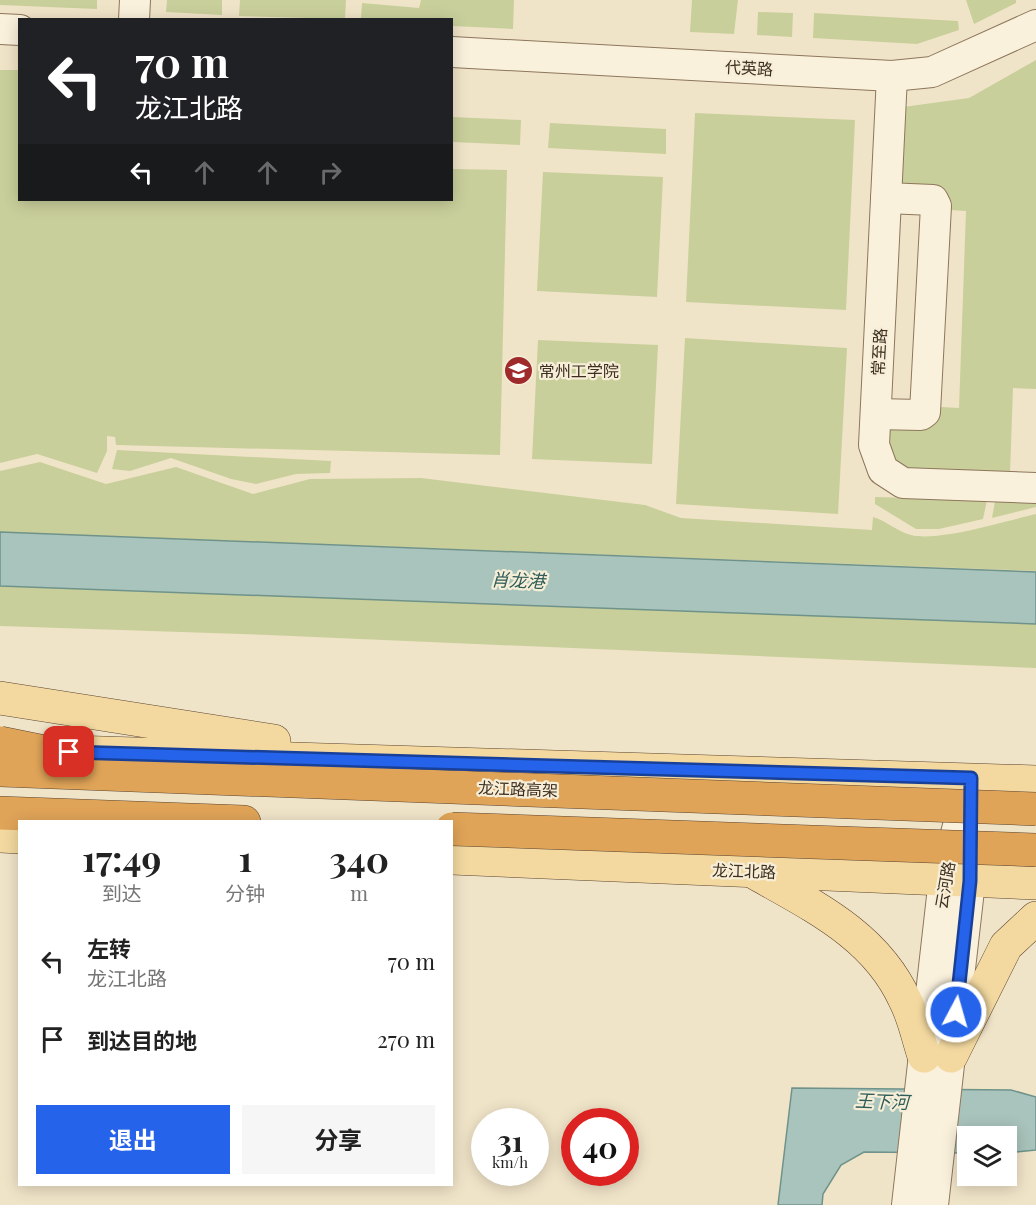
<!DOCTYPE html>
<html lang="zh">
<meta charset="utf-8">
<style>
:root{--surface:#fff;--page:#f6f6f6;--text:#222;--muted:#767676;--accent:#2563eb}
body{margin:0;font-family:"Playfair Display","Noto Sans SC",serif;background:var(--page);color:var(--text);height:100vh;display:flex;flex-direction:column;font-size:22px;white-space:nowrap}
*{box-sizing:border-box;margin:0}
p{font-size:20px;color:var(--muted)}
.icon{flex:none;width:33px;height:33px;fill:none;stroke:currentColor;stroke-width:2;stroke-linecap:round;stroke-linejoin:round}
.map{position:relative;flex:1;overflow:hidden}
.drawer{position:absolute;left:18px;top:820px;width:435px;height:366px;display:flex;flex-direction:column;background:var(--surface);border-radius:0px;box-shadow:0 3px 15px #0003}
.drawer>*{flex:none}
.hud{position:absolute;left:18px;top:18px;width:435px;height:183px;border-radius:0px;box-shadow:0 3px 15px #0003;background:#202124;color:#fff;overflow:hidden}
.fabs{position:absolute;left:957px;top:1126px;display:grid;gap:12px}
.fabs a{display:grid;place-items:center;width:60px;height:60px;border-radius:0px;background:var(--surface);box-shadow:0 3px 15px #0003;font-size:30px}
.speed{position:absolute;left:471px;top:1108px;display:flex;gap:12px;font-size:30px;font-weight:700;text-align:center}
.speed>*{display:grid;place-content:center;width:78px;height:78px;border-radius:50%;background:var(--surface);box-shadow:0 3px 15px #0003;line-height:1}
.speed small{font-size:15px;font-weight:400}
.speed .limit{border:9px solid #d22;background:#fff;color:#111}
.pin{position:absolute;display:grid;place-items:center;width:51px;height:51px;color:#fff;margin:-26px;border-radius:12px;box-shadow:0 3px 9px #0006}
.me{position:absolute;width:66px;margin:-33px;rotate:6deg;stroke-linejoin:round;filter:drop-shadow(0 0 4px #0008)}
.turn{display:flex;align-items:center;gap:21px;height:126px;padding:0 18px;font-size:27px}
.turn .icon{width:78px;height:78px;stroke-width:2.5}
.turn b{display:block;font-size:42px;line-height:51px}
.lanes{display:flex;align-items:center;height:57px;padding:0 18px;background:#0003;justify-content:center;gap:30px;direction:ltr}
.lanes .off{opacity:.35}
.eta{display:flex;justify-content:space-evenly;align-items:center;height:102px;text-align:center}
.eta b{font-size:36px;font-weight:700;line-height:42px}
.button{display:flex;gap:12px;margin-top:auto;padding:12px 18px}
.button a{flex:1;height:69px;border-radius:0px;background:var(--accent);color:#fff;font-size:24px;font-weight:700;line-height:69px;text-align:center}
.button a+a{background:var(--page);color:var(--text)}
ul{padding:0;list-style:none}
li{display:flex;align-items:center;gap:18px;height:78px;padding:0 18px}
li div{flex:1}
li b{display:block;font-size:22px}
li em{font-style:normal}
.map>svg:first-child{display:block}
.green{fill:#c9cf9b}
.water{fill:#a9c4bc;stroke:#6f938a;stroke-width:1.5}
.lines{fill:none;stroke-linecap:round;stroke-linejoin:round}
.minor-casing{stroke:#8d765c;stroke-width:32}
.major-casing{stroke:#5b4430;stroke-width:34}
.highway-casing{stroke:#5b4430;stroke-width:34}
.minor{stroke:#faf1dc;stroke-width:30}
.major{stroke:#f3d9a0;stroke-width:33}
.highway{stroke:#e0a458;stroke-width:33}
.highway-bridge-casing{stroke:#5b4430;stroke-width:34;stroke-linecap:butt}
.highway-bridge{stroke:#e0a458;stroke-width:33}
.route-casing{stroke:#184099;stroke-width:15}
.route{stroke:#2563eb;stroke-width:10}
.labels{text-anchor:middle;stroke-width:4.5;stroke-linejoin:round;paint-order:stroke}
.street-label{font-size:16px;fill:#3d2e20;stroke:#f7eed8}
.poi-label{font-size:16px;fill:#3d2e20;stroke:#f7eed8;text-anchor:start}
.water-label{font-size:18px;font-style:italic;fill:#2f5d5a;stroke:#f7eed8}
</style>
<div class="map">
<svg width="1036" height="1205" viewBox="0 0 1036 1205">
<rect width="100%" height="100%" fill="#f0e4c8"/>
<!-- green -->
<g class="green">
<path d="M0 0H97V9L0 5Z"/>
<path d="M167 0H222V15L166 12Z"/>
<path d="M240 0H346L345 19 239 16Z"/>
<path d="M421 0H514L513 29 452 26V20L361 19 362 3 419 8Z"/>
<path d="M692 0H738L734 34 690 32Z"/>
<path d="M966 0H1016V3L974 24Z"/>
<path d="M758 12 793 13 792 37 757 35Z"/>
<path d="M814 13 958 21 959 30 917 44 813 38Z"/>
<path d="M1036 60V389L1013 388 1010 474 907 470 893 461 885 429 934 418 941 407 959 408 966 211 950 210 899 189 903 107 969 98Z"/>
<path d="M0 70H19L20 200H452V169L507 170 500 455 116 445 115 437 107 436V451L97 473 37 454 0 463Z"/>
<path d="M695 113 855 120 846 310 686 302Z"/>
<path d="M452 117 521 120 520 145 452 142Z"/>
<path d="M550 123 666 129V154L548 148Z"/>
<path d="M543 172 663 177 657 297 537 291Z"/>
<path d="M685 338 847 348 838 514 676 504Z"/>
<path d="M538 340 658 345 652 464 532 459Z"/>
<path d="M117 450 331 461 330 473 296 474 256 484 231 479 171 458 130 471 112 469Z"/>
<path d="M40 462 106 484 176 467 253 494 310 479 421 478 645 505 681 518 872 530 873 517C887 521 898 532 911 535 939 542 1006 521 1036 514V571L0 532V471Z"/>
<path d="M875 497 987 500 983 519 939 529H916L875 504Z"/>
<path d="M995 501 1036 502V507L992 518Z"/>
<path d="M0 586 1036 624V668L268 635 0 626Z"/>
</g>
<!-- water -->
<g class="water">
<path d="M0 532 1036 572V624L0 586Z"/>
<path d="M792 1088 1011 1090 1036 1097V1150L1007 1153 1006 1137H968L967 1153 864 1152 841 1165 823 1194 822 1205H778Z"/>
</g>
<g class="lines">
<defs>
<g id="minor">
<path d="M134 20 135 0"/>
<path d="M0 29 20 30"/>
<path d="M452 52 892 76 932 72 1036 25"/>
<path d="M892 76 874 445 883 470 903 483 1036 488"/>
<path d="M876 414 921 415 925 412 936 206 933 200 886 198"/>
<path d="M907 1205 944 879 969 784"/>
<path d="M933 1205 970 881V856"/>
</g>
<g id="major">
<path d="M0 698 274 741"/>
<path d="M39 751 1036 782"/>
<path d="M0 836 20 837"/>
<path d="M452 858 1036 883"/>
<path d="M757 874C815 907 876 936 905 1000 914 1017 918 1038 924 1056"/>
<path d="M951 1056 1006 946 1036 918"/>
</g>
<path id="highway" d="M0 813 244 822"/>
</defs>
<!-- minor casing -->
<use href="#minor" class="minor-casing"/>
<!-- major casing -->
<use href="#major" class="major-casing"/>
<!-- highway casing -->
<use href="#highway" class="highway-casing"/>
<!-- minor -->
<use href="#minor" class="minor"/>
<!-- major -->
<use href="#major" class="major"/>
<!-- highway -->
<use href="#highway" class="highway"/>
<defs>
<g id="highway-bridge">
<path d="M0 743 69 757"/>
<path d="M0 770 1036 809"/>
<path d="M452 829 1036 850"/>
</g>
</defs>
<!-- highway-bridge casing -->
<use href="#highway-bridge" class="highway-bridge-casing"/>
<!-- highway-bridge -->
<use href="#highway-bridge" class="highway-bridge"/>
</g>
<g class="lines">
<defs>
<path id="route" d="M69 752 971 778 970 881 956 1012"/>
</defs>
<!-- route casing -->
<use href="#route" class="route-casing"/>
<!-- route -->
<use href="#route" class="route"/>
</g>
<!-- icons -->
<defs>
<symbol id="university-disc" viewBox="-11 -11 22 22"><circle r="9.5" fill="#9e2a2b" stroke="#f7eed8"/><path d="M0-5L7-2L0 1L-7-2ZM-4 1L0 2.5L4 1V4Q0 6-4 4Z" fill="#fff"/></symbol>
</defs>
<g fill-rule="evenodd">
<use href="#university-disc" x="502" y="354" width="33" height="33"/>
</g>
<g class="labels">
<!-- street labels -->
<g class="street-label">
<text transform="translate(749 68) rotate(3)" y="6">代英路</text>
<text transform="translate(879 352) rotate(-87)" y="6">常至路</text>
<text transform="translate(518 789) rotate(2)" y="6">龙江路高架</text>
<text transform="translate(744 871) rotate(2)" y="6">龙江北路</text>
<text transform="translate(945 885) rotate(-80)" y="6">云河路</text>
</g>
<!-- poi labels -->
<g class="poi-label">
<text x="539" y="377">常州工学院</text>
</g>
<!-- water labels -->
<g class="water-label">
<text transform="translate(518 581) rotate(2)" y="6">肖龙港</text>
<text transform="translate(882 1102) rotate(2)" y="6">王下河</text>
</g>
</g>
</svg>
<div class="fabs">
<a><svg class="icon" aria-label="layers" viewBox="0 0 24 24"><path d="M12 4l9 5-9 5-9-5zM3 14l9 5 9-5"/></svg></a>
</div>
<div class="speed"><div>31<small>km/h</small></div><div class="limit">40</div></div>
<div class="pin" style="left:69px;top:752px;background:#d93025"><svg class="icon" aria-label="arrive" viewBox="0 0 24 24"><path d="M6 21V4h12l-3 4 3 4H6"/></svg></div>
<svg class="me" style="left:956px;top:1012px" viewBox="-20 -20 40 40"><circle r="17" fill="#2563eb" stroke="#fff" stroke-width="3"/><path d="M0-11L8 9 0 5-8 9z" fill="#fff"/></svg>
<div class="hud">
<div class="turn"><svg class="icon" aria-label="left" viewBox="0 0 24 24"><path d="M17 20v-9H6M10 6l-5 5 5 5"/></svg><div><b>70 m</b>龙江北路</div></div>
<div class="lanes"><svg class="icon" aria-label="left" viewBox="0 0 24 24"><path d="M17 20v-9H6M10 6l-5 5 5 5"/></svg><svg class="icon off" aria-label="ahead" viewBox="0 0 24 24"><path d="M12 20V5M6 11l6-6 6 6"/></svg><svg class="icon off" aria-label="ahead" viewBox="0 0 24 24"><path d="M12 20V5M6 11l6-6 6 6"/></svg><svg class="icon off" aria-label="right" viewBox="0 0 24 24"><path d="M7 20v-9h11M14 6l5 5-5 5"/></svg></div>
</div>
<section class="drawer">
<div class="eta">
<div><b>17:49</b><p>到达</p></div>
<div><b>1</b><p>分钟</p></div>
<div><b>340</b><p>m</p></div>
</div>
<ul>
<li><svg class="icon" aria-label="left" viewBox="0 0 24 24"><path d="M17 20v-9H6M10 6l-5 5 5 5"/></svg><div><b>左转</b><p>龙江北路</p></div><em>70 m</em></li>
<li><svg class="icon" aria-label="arrive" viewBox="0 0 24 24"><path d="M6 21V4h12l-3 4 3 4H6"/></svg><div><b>到达目的地</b></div><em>270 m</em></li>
</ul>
<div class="button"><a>退出</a><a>分享</a></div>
</section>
</div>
